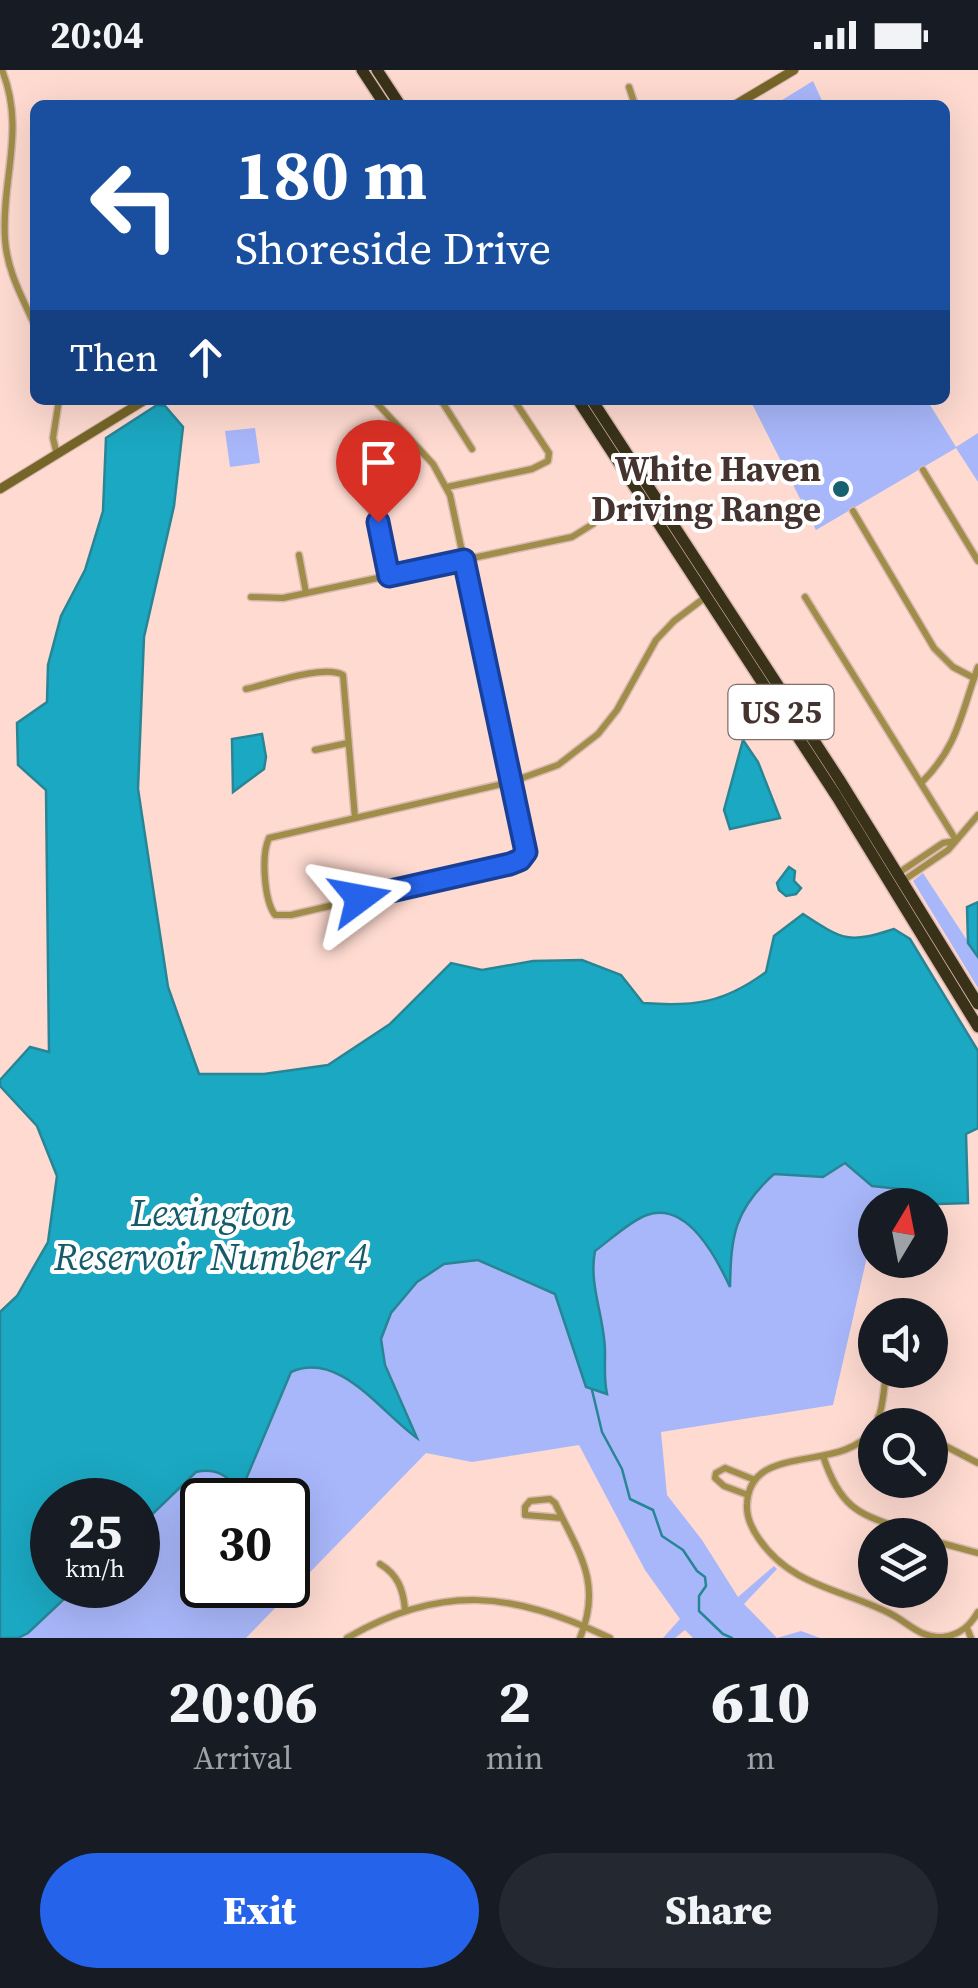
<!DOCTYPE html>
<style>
:root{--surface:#171b24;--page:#242831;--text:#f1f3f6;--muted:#9ea1a6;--accent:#2563eb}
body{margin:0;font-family:"Source Serif 4",serif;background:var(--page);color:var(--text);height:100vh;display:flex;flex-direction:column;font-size:38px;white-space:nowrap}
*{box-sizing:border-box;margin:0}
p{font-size:32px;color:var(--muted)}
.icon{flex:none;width:55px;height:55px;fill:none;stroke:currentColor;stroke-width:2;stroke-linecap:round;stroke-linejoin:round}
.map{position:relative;height:1568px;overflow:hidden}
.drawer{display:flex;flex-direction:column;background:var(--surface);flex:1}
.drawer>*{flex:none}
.guide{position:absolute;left:30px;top:30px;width:920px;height:305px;border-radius:15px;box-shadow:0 10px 40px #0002;background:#1a4fa0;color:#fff;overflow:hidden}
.needle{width:65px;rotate:10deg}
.controls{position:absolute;left:858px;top:1118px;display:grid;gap:20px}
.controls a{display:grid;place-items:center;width:90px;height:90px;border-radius:50%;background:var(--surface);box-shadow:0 10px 40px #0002;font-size:50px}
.speed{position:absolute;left:30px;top:1408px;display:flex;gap:20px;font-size:50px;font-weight:700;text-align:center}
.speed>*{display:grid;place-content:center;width:130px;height:130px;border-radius:50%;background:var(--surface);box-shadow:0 10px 40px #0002;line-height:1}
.speed small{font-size:25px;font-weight:400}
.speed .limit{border:5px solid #111;border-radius:15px;background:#fff;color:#111}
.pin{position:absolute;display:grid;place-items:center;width:85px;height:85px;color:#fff;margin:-102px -42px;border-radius:50% 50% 50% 0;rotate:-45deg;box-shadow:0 0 10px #0007}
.pin .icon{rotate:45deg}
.me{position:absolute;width:110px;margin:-55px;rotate:77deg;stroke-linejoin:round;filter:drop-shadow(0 0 8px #0008)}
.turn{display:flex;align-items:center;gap:35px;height:210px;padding:0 40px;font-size:45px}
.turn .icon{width:130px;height:130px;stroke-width:2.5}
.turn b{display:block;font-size:70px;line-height:85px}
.then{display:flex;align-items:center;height:95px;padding:0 40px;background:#0003;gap:20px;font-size:38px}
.eta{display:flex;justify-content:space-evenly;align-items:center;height:170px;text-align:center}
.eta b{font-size:60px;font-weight:800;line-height:70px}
.action{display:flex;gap:20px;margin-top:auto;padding:20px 40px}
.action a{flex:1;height:115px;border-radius:60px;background:var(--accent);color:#fff;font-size:40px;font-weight:800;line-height:115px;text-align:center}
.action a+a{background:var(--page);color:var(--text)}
.status{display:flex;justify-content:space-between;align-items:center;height:70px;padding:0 50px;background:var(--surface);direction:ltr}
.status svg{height:28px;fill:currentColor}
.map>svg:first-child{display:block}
.green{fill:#a8b7fa;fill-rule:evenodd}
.water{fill:#1ba8c2;stroke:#288596;stroke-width:2.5}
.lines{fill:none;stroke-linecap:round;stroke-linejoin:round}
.stream{stroke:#288596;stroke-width:2.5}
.street-casing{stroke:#d9b9b0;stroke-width:9}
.secondary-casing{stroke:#d9b9b0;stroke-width:11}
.highway-casing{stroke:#d9b9b0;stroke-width:14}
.street{stroke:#a08d49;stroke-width:6}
.secondary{stroke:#756528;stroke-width:9}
.highway{stroke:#393219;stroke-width:11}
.route-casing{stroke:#184099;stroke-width:25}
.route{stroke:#2563eb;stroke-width:18}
.poi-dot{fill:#186170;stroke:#fff;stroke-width:4}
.labels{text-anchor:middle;stroke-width:8;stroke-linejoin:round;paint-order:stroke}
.shield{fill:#fff;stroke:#7d706d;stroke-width:2.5}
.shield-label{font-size:32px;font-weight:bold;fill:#45332f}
.poi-label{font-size:35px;font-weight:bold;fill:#45332f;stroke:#fff;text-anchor:end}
.water-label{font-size:38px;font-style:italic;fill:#165b69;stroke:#fff}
</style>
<div class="status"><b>20:04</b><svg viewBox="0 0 49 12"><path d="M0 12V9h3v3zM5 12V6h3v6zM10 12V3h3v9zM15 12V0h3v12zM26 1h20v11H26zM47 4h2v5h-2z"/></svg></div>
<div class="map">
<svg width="978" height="1568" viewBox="0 0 978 1568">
<rect width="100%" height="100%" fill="#fedad0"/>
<!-- green -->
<g class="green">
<path d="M813 11 824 35H774Z"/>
<path d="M750 330H927L956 377 978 363V412L956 378 816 460Z"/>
<path d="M255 358 260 393 230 397 225 361Z"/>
<path d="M923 803 978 887V918L913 811Z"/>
<path d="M845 1093 872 1116 900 1119 908 1135H887L881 1129 879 1135H875V1152L833 1335 661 1362 667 1425 702 1470 738 1527 774 1496 777 1499 744 1534 777 1568 801 1561 820 1568H693L685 1560 675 1568H663L680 1549 645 1500 579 1375 472 1392 426 1383 246 1568H18L28 1563 79 1515H138V1458L196 1402C217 1397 227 1407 241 1420L291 1302C342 1279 377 1343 416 1366L385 1295 381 1268 391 1243 417 1212 444 1194 478 1190 555 1224 586 1317 606 1324C604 1308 606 1292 605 1277 601 1246 589 1212 595 1181 611 1170 629 1153 647 1146 687 1129 714 1188 730 1215 734 1162 731 1143 774 1104L823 1107ZM202 1430H288V1515H202Z"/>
</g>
<!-- water -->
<g class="water">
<path d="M157 335 165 336 183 357 174 436 144 567 138 719 168 917 199 1004H264L328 995 390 954 451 893 482 900 533 891 582 890 621 905 643 933C694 937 724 933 766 902L774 866 803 844C843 870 848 874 894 859L910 869 978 981V1058L966 1064 968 1133 908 1135 900 1119 872 1116 845 1093 823 1107 774 1104C734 1140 731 1166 730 1217 717 1189 688 1131 647 1145 630 1151 610 1170 595 1181 588 1216 606 1250 605 1285 605 1299 604 1310 607 1324L586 1317 555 1224 478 1190 444 1194 417 1212 391 1243 381 1269 385 1295 417 1368C381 1343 340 1280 291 1302L241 1421C227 1406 216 1397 196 1402L138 1458V1430H52V1515H79L28 1563 18 1568H0V1242L17 1226 48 1172 57 1106 37 1056 0 1016V1010L30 977 49 982 46 720 18 695 17 653 47 632 48 595 61 546 85 500 103 441 106 368Z"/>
<path d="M262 664 266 687 264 699 233 722 232 669Z"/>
<path d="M743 670 758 692 780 748 730 759 724 740Z"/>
<path d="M789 797 795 801 794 811 801 818 796 824 786 826 779 820 777 813Z"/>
<path d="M978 832V887L968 873 967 837Z"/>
</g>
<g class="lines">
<!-- stream -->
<path class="stream" d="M592 1320 602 1362 622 1399 630 1429 653 1440 662 1466 683 1480 697 1501 705 1507 706 1516 699 1526V1541L723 1564 732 1568"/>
<defs>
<g id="street">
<path d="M2 0C26 60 1 109 5 169 7 201 22 227 35 256"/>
<path d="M629 17 635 35"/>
<path d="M374 330 433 394 450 425 526 782 520 790 510 794 291 845H275C264 830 261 785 269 768L511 712 558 695 598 664 617 640 656 570 674 551 707 526"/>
<path d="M441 330 472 379"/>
<path d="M57 385 53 368 59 330"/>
<path d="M923 400 978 491"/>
<path d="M347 413 374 444 389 506"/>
<path d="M447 417 532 399 548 391 549 383 514 330"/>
<path d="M853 441 934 578 953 597 974 608"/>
<path d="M299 485 306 523"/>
<path d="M251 527 283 528 572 467 593 454"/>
<path d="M805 527 956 770"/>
<path d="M246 619C269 614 324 594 343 605L355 748"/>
<path d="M315 680 348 673"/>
<path d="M921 713C958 677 961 643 978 597"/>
<path d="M897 804 943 773 955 771"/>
<path d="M901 812 948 780 978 745"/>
<path d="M887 1300C883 1319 884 1342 873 1359 843 1405 750 1370 747 1434 746 1448 752 1459 759 1469 791 1516 841 1519 889 1543 908 1552 919 1568 943 1567 960 1565 970 1556 978 1542"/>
<path d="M878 1347 901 1355"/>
<path d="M930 1368 978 1393"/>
<path d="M823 1386C843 1446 864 1444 918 1465"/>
<path d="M748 1425 724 1416 715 1408 716 1403 725 1398 755 1410"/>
<path d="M562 1448 525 1445V1437L530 1431 550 1429 555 1433C578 1482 603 1512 580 1568"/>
<path d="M930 1470 978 1483"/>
<path d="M380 1494C398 1505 403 1519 405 1539"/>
<path d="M967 1558 971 1568"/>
<path d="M347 1568C442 1513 513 1522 610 1568"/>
</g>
<g id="secondary">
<path d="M735 35 794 0"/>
<path d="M0 419 145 330"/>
</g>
<g id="highway">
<path d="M362 0 385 35"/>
<path d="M377 0 400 35"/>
<path d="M578 330 837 727 978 957"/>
<path d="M592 330 839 709 978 934"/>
</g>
</defs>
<!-- street casing -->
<use href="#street" class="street-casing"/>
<!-- secondary casing -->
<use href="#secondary" class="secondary-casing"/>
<!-- highway casing -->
<use href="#highway" class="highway-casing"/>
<!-- street -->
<use href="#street" class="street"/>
<!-- secondary -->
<use href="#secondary" class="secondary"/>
<!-- highway -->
<use href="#highway" class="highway"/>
</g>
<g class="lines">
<defs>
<path id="route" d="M360 828 510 794 520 790 526 782 464 490 389 506 378 452"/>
</defs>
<!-- route casing -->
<use href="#route" class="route-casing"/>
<!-- route -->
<use href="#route" class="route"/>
</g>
<!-- markers -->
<circle class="poi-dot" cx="841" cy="419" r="10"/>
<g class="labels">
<!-- shield labels -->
<rect class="shield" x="728.5" y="615" width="105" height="54" rx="8"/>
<g class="shield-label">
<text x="781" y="653">US 25</text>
</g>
<!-- poi labels -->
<g class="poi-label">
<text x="821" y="411">White Haven<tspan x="821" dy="40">Driving Range</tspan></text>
</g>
<!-- water labels -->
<g class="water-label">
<text x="211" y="1156">Lexington<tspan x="211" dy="44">Reservoir Number 4</tspan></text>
</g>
</g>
</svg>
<div class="controls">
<a><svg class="needle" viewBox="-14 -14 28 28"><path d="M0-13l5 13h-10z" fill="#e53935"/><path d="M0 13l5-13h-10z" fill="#9ea1a6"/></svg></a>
<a><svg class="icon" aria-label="sound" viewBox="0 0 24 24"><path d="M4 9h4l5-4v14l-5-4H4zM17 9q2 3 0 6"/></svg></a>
<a><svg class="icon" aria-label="search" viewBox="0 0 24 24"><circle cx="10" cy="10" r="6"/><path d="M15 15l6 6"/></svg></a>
<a><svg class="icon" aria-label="layers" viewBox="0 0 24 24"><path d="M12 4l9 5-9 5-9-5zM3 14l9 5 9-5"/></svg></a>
</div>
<div class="speed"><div>25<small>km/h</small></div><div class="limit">30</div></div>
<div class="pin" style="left:378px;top:452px;background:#d93025"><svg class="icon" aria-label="arrive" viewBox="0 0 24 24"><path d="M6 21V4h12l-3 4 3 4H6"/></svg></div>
<svg class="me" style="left:360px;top:828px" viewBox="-20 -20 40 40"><path d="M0-17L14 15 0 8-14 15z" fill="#2563eb" stroke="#fff" stroke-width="4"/></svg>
<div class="guide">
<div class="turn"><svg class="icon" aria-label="left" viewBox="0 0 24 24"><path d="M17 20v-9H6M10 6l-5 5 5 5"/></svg><div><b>180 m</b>Shoreside Drive</div></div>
<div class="then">Then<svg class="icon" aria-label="ahead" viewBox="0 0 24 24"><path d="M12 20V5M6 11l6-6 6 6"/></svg></div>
</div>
</div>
<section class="drawer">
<div class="eta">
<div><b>20:06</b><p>Arrival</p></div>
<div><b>2</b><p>min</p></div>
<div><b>610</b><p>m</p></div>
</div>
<div class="action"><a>Exit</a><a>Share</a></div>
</section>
